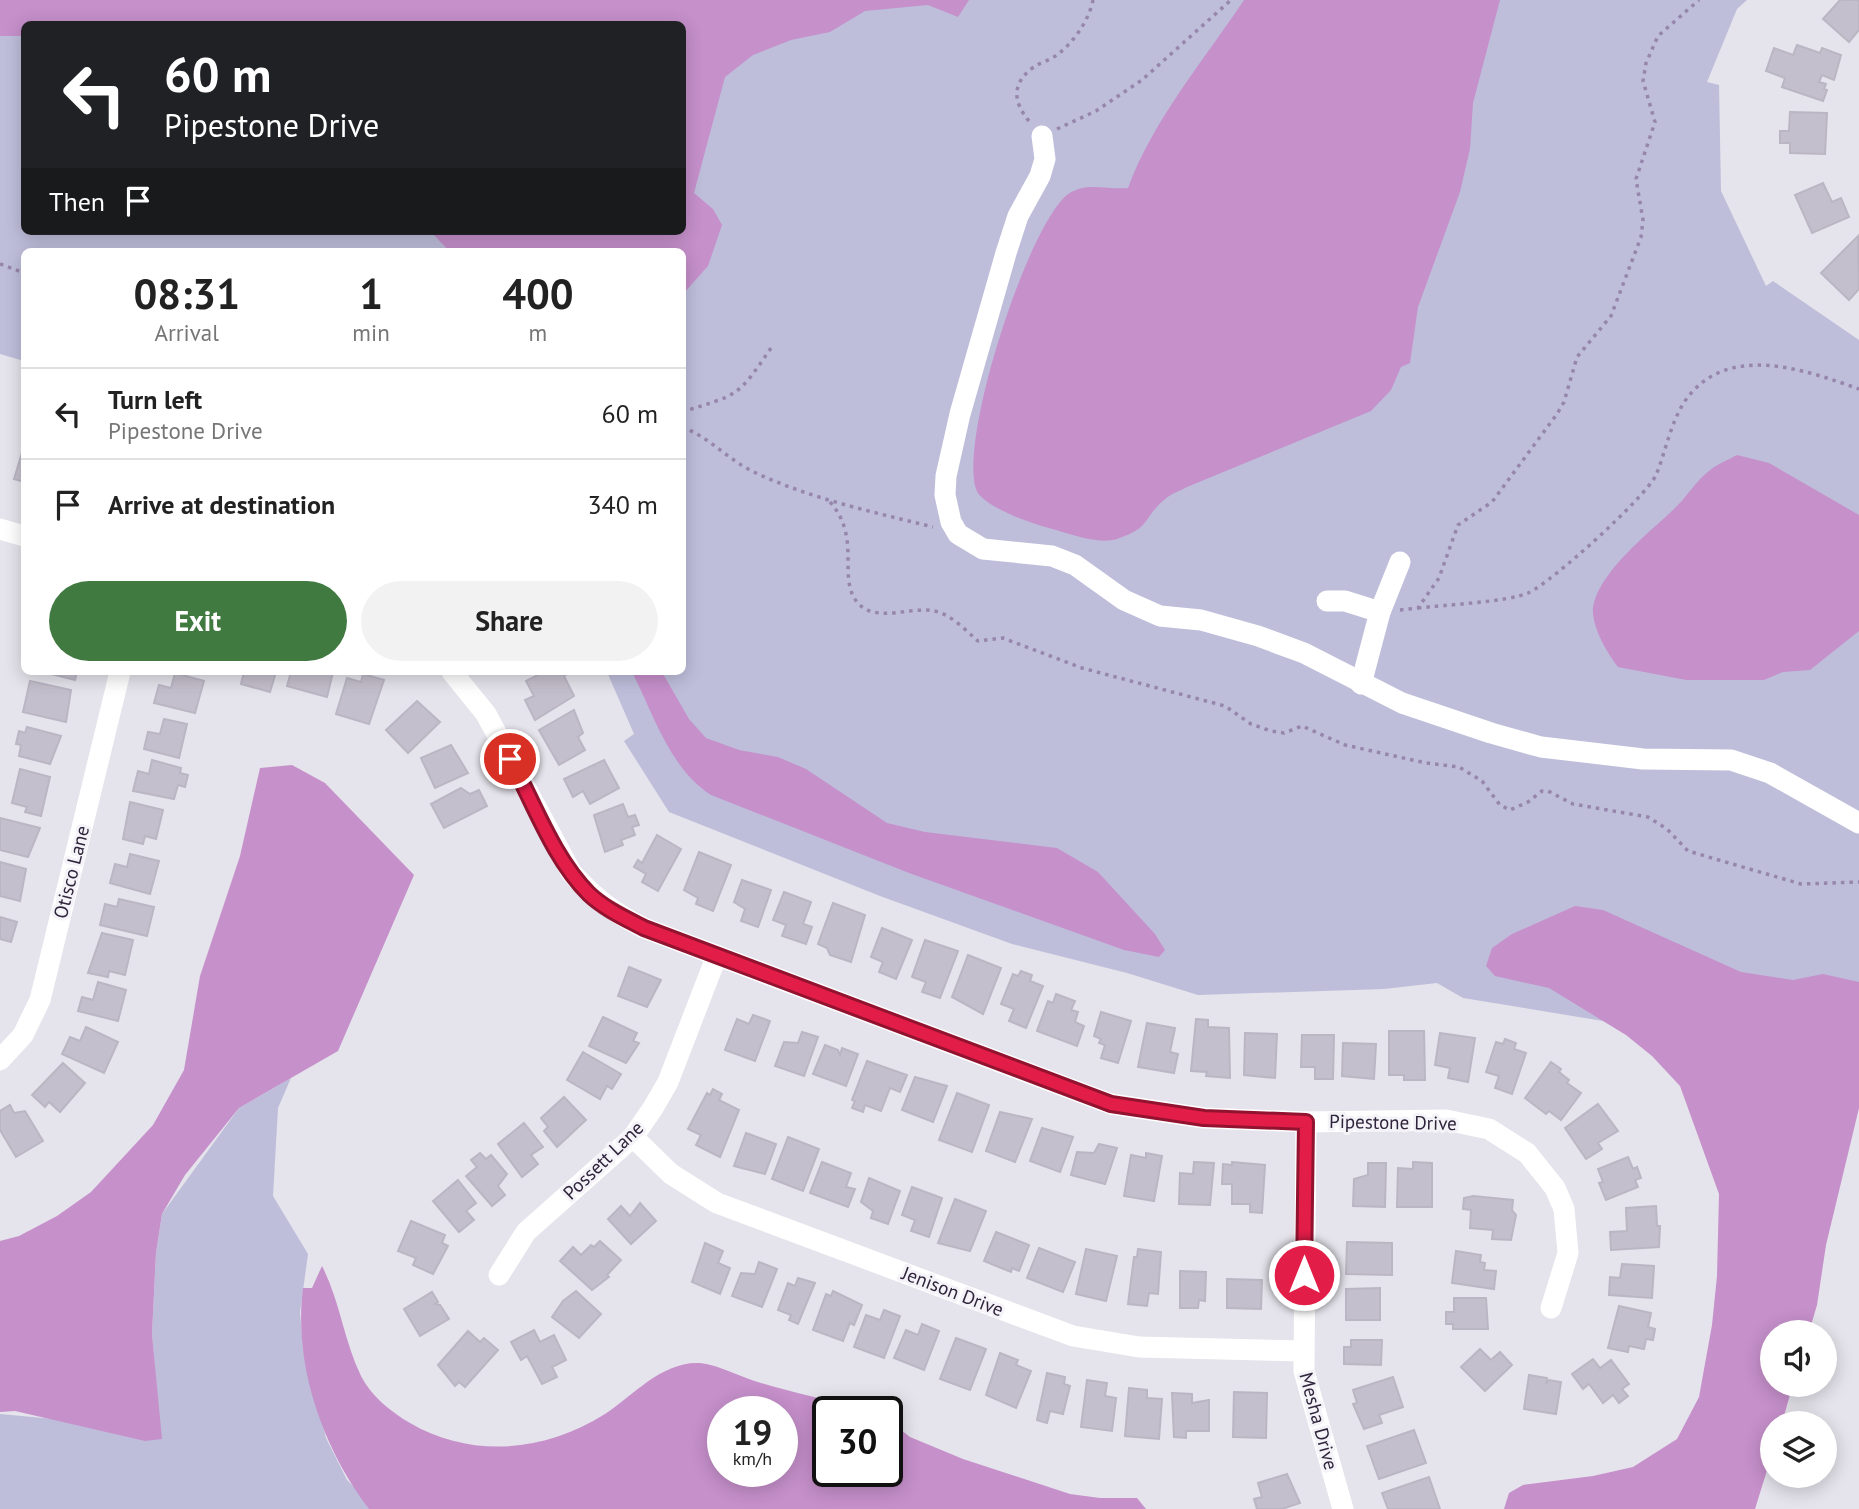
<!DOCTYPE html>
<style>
:root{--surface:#fff;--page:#f2f2f2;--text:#222;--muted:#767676;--line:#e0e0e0;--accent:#417a41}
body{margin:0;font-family:"PT Sans",sans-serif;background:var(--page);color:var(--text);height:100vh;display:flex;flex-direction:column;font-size:26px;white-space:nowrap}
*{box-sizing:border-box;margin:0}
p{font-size:23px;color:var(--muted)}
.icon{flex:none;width:38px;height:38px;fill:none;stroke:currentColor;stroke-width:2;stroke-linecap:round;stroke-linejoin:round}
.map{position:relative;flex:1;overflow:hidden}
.drawer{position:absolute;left:21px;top:248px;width:665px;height:427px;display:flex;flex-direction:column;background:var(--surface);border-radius:10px;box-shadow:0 4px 18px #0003}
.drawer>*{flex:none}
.banner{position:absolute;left:21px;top:21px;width:665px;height:214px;border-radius:10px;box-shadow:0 4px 18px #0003;background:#202124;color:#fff;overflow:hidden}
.controls{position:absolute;left:1760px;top:1320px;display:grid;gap:14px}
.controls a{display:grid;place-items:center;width:77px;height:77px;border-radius:50%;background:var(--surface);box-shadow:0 4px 18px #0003;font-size:35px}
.speed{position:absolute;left:707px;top:1396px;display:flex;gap:14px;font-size:35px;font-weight:700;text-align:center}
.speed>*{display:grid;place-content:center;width:91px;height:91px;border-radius:50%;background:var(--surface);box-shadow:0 4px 18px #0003;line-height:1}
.speed small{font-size:18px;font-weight:400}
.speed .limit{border:4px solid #111;border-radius:10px;background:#fff;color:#111}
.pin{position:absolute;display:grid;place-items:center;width:60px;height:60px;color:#fff;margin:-30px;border:4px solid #fff;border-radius:50%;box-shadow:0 2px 7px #0007}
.me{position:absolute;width:77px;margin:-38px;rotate:0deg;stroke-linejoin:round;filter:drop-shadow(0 0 5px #0008)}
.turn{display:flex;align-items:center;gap:24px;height:147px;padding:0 28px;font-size:32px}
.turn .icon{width:91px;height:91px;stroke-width:2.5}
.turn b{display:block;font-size:49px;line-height:60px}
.then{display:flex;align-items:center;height:66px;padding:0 28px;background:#0003;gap:14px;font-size:26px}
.eta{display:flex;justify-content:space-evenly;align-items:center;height:119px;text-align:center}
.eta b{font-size:42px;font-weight:700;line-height:49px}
.cta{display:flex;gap:14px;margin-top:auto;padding:14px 28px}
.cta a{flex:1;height:80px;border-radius:42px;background:var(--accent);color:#fff;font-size:28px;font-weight:700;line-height:80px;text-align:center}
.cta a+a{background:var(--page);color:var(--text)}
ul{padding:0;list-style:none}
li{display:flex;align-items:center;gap:21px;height:91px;padding:0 28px;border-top:2px solid var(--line)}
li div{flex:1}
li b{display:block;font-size:26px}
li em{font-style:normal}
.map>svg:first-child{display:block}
.green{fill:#bebedb;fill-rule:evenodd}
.water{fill:#c690cb;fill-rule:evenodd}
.building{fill:#c4bfcc;stroke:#bbb6c4;stroke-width:2}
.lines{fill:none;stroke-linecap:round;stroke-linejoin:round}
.path{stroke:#9786ac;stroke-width:3.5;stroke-dasharray:3.5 5;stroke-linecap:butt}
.minor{stroke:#fff;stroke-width:21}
.route-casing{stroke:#92132f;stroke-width:18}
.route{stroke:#e11d48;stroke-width:12}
.labels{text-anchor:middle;stroke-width:6;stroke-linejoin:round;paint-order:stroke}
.street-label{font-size:19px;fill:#2f243b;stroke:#f4f3f8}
</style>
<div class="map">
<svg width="1859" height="1509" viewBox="0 0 1859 1509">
<rect width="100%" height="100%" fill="#e5e3eb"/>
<!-- green -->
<g class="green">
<path d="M0 0H1747L1737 9 1707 82 1719 85 1721 191 1766 286 1773 281 1859 340V1063L1463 998 1437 983 1384 989 1198 995 1127 973 1012 944 880 896 669 812 624 741 634 734 607 672H682V252H24V361L0 354ZM24 24H682V231H24Z"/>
<path d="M291 1078 278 1108 273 1196 308 1254 300 1312 303 1349 326 1438 347 1480 376 1509H0V1414L54 1419 161 1438 152 1334 156 1253 162 1214 239 1108Z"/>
</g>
<!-- water -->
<g class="water">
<path d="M0 0H969L958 17 928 5 865 11 830 32 791 40 753 55 725 77 694 193 713 209 722 225 708 266 683 294 682 252H450L430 231H682V24H24V36H0Z"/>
<path d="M1244 0H1500L1473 103 1470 149 1460 192 1418 307 1410 363 1401 367 1391 390 1371 411 1187 487C1180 491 1170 494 1164 500 1141 520 1152 527 1117 539 1097 545 1068 533 1049 528 1032 524 981 506 976 489 959 439 1027 228 1067 195 1085 181 1107 190 1128 188 1153 120 1204 60 1244 0Z"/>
<path d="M1737 455 1769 463 1859 515V631L1810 670 1783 672 1764 680H1686L1618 667C1607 653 1595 632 1593 614 1591 578 1650 532 1673 510 1686 498 1695 482 1709 471 1717 464 1728 460 1737 455Z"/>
<path d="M632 672H662L689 719 706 738 739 750 778 757 806 769 887 823 925 832 1057 848 1098 872 1155 934 1165 950 1159 957 1124 950 909 873 711 795C670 769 654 715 632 672Z"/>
<path d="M292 765 325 783 414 875 338 1051 239 1108 185 1175 162 1214 156 1253 152 1334 162 1439 145 1441 15 1411 0 1412V1241L19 1236 57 1216 91 1192 153 1125 184 1070 200 976 240 856 260 768Z"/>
<path d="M1575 906 1603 910 1741 972 1793 980 1823 974 1859 982V1108L1826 1245 1817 1305 1809 1332H1773V1384H1793L1782 1423H1773V1451L1755 1509H1504L1509 1493 1523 1485 1593 1476 1633 1467 1677 1439 1699 1397 1712 1325 1717 1276 1719 1194 1680 1086 1652 1056 1626 1035 1549 988 1495 976 1486 966 1492 948 1512 934Z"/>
<path d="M322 1266C340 1301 344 1341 361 1376 371 1396 391 1412 410 1423 472 1459 545 1452 605 1414 634 1395 662 1361 700 1363 720 1365 742 1378 761 1383 796 1394 833 1400 868 1412H828V1472H887V1419L910 1437 963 1459 1070 1494 1100 1498H1137L1146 1509H369C323 1449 293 1365 303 1288H312ZM782 1412V1472H723V1412Z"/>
</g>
<!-- building -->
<g class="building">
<path d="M1840 0H1859V30L1849 42 1823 19Z"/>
<path d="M1797 45 1820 53 1822 48 1841 55 1834 80 1822 75 1819 82 1826 84 1824 89 1827 90 1823 101 1782 87 1785 78 1766 71 1774 48 1793 55Z"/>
<path d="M1790 112 1827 113 1825 154 1790 153V143H1780V131H1789Z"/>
<path d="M1823 183 1832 202 1841 198 1849 217 1812 233 1795 195Z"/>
<path d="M1858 236 1859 289 1849 300 1821 273Z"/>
<path d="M24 446V482L14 479Z"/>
<path d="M44 672H77L75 680Z"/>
<path d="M244 672H276L270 692 241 684Z"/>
<path d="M291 672H333L327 697 287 686Z"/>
<path d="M544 672H570L564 676 574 696 535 720 525 700 534 696 526 681Z"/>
<path d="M175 673 204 681 195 713 154 703 159 685 171 688Z"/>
<path d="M363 674 384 680 369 724 336 714 347 678 361 682Z"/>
<path d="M30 681 71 690 66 722 23 712Z"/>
<path d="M417 701 440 722 408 753 386 730Z"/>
<path d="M574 710 583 733 578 737 585 750 559 765 539 730Z"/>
<path d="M164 719 187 724 179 758 144 749 148 732 160 734Z"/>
<path d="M27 727 61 736 50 764 19 756 21 745 16 744 19 731 25 733Z"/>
<path d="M451 745 468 773 435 788 421 758Z"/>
<path d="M152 760 181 768 180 773 188 775 185 787 178 785 174 799 133 791 138 771 149 774Z"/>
<path d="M604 760 619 788 590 804 583 791 573 797 564 779Z"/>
<path d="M20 769 50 777 41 816 25 812 27 807 12 803Z"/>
<path d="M461 788 470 794 479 790 487 806 444 828 431 804Z"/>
<path d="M130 802 163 810 156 839 145 836 143 844 123 839Z"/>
<path d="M623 804 628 817 635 815 639 825 632 827 635 835 621 840 623 845 605 852 594 815Z"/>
<path d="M0 818 40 828 28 857 0 850Z"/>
<path d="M657 835 681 849 658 891 642 882 646 874 634 867 638 860 642 863Z"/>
<path d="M699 852 731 865 713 911 696 904 698 898 684 890Z"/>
<path d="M130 854 159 861 150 894 110 883 115 864 127 867Z"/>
<path d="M0 862 26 869 20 901 0 896Z"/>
<path d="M742 880 771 890 758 927 741 921 745 909 734 902Z"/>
<path d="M784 892 811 902 803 924 812 927 806 944 782 936 786 925 773 920Z"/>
<path d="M119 899 154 907 147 936 100 925 105 904 117 907Z"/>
<path d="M833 903 865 915 851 962 830 955 827 948 818 944Z"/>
<path d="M0 917 17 922 11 942 0 939Z"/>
<path d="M882 928 912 940 896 979 879 972 883 962 871 957Z"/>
<path d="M102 933 133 940 125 975 109 971 108 977 88 973Z"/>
<path d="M925 940 958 951 940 998 922 992 926 982 912 977Z"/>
<path d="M968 955 1001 968 983 1014 952 997Z"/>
<path d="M629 967 661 980 647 1007 618 996Z"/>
<path d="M1021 971 1032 975 1030 981 1043 986 1026 1028 1009 1021 1014 1009 1001 1004 1013 974 1018 976Z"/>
<path d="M98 982 126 990 118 1021 78 1011 82 997 93 1000Z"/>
<path d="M1056 994 1075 1001 1071 1010 1078 1012 1075 1022 1084 1026 1077 1046 1037 1031 1048 1001 1053 1003Z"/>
<path d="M1101 1012 1131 1021 1118 1063 1101 1058 1105 1045 1099 1043 1101 1039 1094 1036Z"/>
<path d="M753 1015 770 1021 755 1061 725 1050 737 1019 749 1024Z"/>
<path d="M603 1017 637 1033 633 1041 639 1043 626 1063 589 1046Z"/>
<path d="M1196 1019 1208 1020V1027L1229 1028 1230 1078 1206 1076 1207 1072 1191 1071Z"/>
<path d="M1147 1023 1175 1028 1170 1052 1178 1054 1174 1073 1138 1067Z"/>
<path d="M86 1027 118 1042 104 1073 62 1054 70 1037 80 1041Z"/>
<path d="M1389 1031H1424L1425 1080H1404V1075H1389Z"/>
<path d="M802 1032 818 1037 804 1076 775 1066 784 1042 798 1043Z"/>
<path d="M1245 1033 1277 1034 1275 1078 1244 1075Z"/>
<path d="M1440 1033 1475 1038 1468 1082 1448 1078 1450 1068 1435 1065Z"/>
<path d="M1302 1035H1334L1333 1079H1315V1067H1301Z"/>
<path d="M1505 1039 1516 1043 1514 1049 1526 1053 1512 1094 1495 1088 1499 1076 1486 1072 1496 1042 1503 1044Z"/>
<path d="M1343 1043 1376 1044 1374 1079 1342 1076Z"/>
<path d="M825 1045 838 1050 840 1055 842 1048 858 1054 846 1086 813 1074Z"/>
<path d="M583 1052 621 1074 612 1089 607 1086 600 1099 567 1080Z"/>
<path d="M867 1061 907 1075 900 1092 890 1088 881 1111 865 1105 863 1112 852 1108 855 1101 852 1100Z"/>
<path d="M1551 1062 1561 1069 1559 1072 1569 1080 1567 1083 1581 1093 1561 1120 1549 1111 1546 1114 1525 1098Z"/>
<path d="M63 1063 85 1083 60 1112 49 1102 45 1107 32 1095Z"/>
<path d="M915 1077 947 1086 933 1122 902 1110Z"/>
<path d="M713 1089 722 1094 719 1100 739 1110 720 1157 696 1145 701 1135 688 1129 707 1093 710 1095Z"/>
<path d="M957 1093 989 1105 972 1152 939 1140Z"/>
<path d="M564 1097 586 1120 557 1147 544 1131 548 1127 541 1118Z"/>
<path d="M1598 1104 1618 1131 1598 1143 1602 1149 1586 1159 1565 1128Z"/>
<path d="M10 1105 14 1113 25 1111 43 1141 16 1157 0 1130V1111Z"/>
<path d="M1000 1112 1032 1119 1015 1162 986 1151Z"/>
<path d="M524 1123 543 1147 531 1155 538 1164 522 1177 498 1144Z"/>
<path d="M1042 1128 1073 1137 1060 1172 1030 1161Z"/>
<path d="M746 1133 776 1144 765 1174 734 1166Z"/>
<path d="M788 1137 819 1149 803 1191 772 1179Z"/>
<path d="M1099 1144 1117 1148 1105 1184 1071 1175 1077 1152 1094 1153Z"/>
<path d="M480 1153 486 1159 491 1155 507 1174 498 1186 505 1195 492 1206 466 1176 477 1167 471 1160Z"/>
<path d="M1146 1153 1162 1156 1154 1201 1124 1196 1131 1155 1146 1158Z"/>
<path d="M1628 1157 1633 1169 1637 1167 1641 1178 1635 1180 1638 1187 1606 1200 1599 1183 1603 1182 1598 1169Z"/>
<path d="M822 1162 851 1173 846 1187 855 1189 848 1207 810 1193Z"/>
<path d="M1194 1162 1214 1163 1210 1205 1179 1204 1180 1173 1193 1174Z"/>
<path d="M1232 1162 1265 1165 1262 1213 1250 1212V1204H1232V1184H1222L1223 1164 1232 1165Z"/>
<path d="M1413 1162 1432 1163V1207H1397L1398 1168 1413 1169Z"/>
<path d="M1368 1163H1386L1385 1207 1353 1206 1354 1179 1368 1175Z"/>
<path d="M869 1178 900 1191 888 1224 871 1218 873 1211 861 1202Z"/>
<path d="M458 1180 476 1203 466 1211 474 1220 459 1232 433 1201Z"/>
<path d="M912 1187 942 1198 929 1237 911 1231 915 1220 902 1215Z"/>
<path d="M1473 1196 1513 1200 1512 1210 1516 1215 1511 1240 1492 1239 1493 1230 1470 1228 1471 1210 1463 1209 1464 1198Z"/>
<path d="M955 1199 986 1211 970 1251 938 1243Z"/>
<path d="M640 1203 656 1221 631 1244 608 1219 621 1206 630 1216Z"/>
<path d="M1656 1206 1657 1226H1660L1659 1247 1611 1250 1610 1232 1627 1231 1626 1208Z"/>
<path d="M411 1221 445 1235 442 1243 448 1246 433 1274 413 1265 416 1258 398 1251Z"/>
<path d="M996 1232 1029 1245 1019 1271 1012 1268 1011 1272 984 1261Z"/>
<path d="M600 1241 621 1260 607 1275 609 1277 592 1290 560 1261 573 1247 581 1255 591 1245 594 1247Z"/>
<path d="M1347 1242 1392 1243V1275L1346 1274Z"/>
<path d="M705 1243 723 1251 718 1263 730 1268 720 1294 692 1282Z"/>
<path d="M1039 1248 1075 1262 1063 1292 1027 1278Z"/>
<path d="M1086 1249 1117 1256 1106 1301 1076 1294Z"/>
<path d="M1138 1249 1161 1252 1158 1294 1149 1293 1147 1306 1128 1304 1134 1257H1137Z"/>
<path d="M1456 1251 1481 1255 1480 1262 1485 1263 1484 1270 1496 1271 1494 1289 1452 1283Z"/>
<path d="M759 1262 777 1269 762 1307 732 1296 741 1273 755 1274Z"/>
<path d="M1622 1264 1654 1266 1652 1298 1609 1295 1610 1277 1620 1278Z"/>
<path d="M1180 1271 1206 1272 1205 1301 1199 1300 1198 1308H1180Z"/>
<path d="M798 1278 815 1283 798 1324 789 1320 791 1315 778 1310 788 1283 795 1286Z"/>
<path d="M1227 1279 1262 1280 1261 1309 1227 1308Z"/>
<path d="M1380 1288V1320H1346V1289Z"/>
<path d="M576 1291 601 1314 579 1338 552 1317 563 1301Z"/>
<path d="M833 1291 862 1305 854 1325 850 1323 843 1341 813 1330 826 1294 831 1296Z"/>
<path d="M432 1292 438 1302 435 1304 440 1305 449 1319 420 1336 404 1309Z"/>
<path d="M1454 1298H1486L1488 1329H1453V1324H1446V1312H1454Z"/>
<path d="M1619 1306 1651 1313 1648 1327 1655 1329 1653 1340 1646 1339 1644 1349 1629 1346 1628 1352 1608 1348Z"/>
<path d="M884 1310 900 1316 884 1358 854 1347 866 1315 880 1320Z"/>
<path d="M922 1324 939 1331 924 1370 894 1358 906 1330 918 1335Z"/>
<path d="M534 1330 540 1342 554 1335 566 1360 552 1367 557 1377 542 1384 527 1356 521 1360 511 1342Z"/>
<path d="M468 1331 480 1342 484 1338 498 1350 465 1387 459 1382 455 1386 438 1365Z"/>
<path d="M956 1338 986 1349 970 1390 940 1379Z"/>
<path d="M1351 1340H1382L1381 1365 1344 1364V1347H1351Z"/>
<path d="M1480 1349 1491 1360 1500 1352 1512 1365 1485 1391 1461 1367Z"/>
<path d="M1000 1353 1018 1360 1016 1365 1031 1371 1016 1408 986 1395Z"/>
<path d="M1593 1359 1600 1368 1611 1360 1629 1384 1622 1389 1628 1396 1619 1403 1613 1395 1603 1403 1589 1384 1583 1389 1572 1374Z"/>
<path d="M1047 1373 1065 1377 1064 1384 1070 1386 1063 1414 1050 1411 1047 1423 1037 1420Z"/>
<path d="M1529 1375 1547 1378 1546 1384 1549 1380 1561 1382 1556 1414 1524 1409Z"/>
<path d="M1393 1377 1403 1407 1379 1415 1382 1423 1364 1429 1353 1404 1357 1403 1353 1390Z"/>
<path d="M1087 1380 1107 1383 1105 1396 1116 1398 1112 1431 1081 1427Z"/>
<path d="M1129 1388 1147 1390V1398L1162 1399 1159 1439 1125 1436Z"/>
<path d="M1234 1392 1267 1393 1266 1438 1233 1437Z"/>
<path d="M1172 1393 1192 1394V1403L1209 1400V1431H1186V1438L1174 1437Z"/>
<path d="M1414 1430 1426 1463 1379 1479 1367 1446Z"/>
<path d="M1287 1474 1300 1503 1282 1509H1257L1254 1499 1262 1497 1258 1483Z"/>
<path d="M1429 1477 1440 1509H1388L1382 1493Z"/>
</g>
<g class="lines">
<!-- path -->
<g class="path">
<path d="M1029 121C1013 102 1011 83 1034 67 1041 62 1051 60 1058 54 1074 42 1089 20 1093 0"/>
<path d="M1057 129 1096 111 1142 80 1231 0"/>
<path d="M0 264 24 273"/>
<path d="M682 412C739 394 737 398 771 348"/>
<path d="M682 427C711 438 729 461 756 473 812 499 873 512 933 527"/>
<path d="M830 502C862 538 837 577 857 602 875 624 910 606 934 611 951 614 965 630 978 641L1003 638 1082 668 1225 706 1251 724 1271 731 1284 733 1302 726 1345 745 1426 763 1459 767 1482 781 1500 805 1510 810 1528 802 1542 791H1548L1573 804 1648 817 1667 829 1688 851 1801 884 1859 882"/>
<path d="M1418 608C1444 605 1507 602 1528 593 1551 583 1646 497 1656 475 1666 451 1670 424 1685 401 1726 342 1803 369 1859 389"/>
<path d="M1400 610 1418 608 1439 578 1458 525 1492 502 1557 414 1564 402 1577 357 1611 316 1641 237 1643 220 1636 179 1655 122 1643 81 1646 63 1658 36 1699 0"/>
</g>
<!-- minor -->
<g class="minor">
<path d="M1042 136 1045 159 1040 176 1018 216 1006 253 960 414 946 476 945 495 951 522 958 534 983 549 1052 556 1075 565 1124 600 1160 616 1201 620 1258 636 1304 653 1402 703 1491 733 1541 747 1643 759 1731 760 1770 773 1859 823"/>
<path d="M0 529 24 536"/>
<path d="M1327 601H1345L1380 612"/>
<path d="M452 672 486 714 571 872C593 897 614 913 644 928L1111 1104 1204 1118 1306 1122 1446 1120 1489 1129 1527 1153 1555 1188 1564 1209 1568 1253 1551 1308"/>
<path d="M1361 684 1380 612 1400 562"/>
<path d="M0 1060 23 1035 40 1000 120 672"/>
<path d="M1306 1122 1304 1371 1343 1509"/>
<path d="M633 1137 671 1174 717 1203 1073 1336 1139 1347 1304 1351"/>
<path d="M499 1275 526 1232 633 1137 653 1108 668 1082 717 955"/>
</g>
</g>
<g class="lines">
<defs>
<path id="route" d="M510 759C534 803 553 858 589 894 605 909 625 918 644 928L1111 1104 1204 1118 1306 1122 1304 1275"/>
</defs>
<!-- route casing -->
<use href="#route" class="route-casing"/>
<!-- route -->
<use href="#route" class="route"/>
</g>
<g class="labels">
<!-- street labels -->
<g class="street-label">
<text transform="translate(71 872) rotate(-76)" y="7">Otisco Lane</text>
<text transform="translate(1393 1122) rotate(1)" y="7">Pipestone Drive</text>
<text transform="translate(603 1160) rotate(-44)" y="7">Possett Lane</text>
<text transform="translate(953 1291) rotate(21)" y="7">Jenison Drive</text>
<text transform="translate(1319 1421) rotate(75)" y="7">Mesha Drive</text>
</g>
</g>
</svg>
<div class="controls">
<a><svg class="icon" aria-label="sound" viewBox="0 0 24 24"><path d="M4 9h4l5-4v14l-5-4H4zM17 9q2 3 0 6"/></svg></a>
<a><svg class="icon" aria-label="layers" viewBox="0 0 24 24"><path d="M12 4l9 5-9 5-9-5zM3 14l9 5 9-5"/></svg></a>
</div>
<div class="speed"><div>19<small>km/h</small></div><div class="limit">30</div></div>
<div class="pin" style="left:510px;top:759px;background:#d93025"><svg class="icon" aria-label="arrive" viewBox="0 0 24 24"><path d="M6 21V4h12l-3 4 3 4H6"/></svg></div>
<svg class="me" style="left:1304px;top:1275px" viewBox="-20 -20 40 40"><circle r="17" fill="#e11d48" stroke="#fff" stroke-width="3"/><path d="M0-11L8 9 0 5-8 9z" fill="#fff"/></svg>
<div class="banner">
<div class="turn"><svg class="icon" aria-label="left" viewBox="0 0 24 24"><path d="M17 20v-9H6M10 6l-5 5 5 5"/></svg><div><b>60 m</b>Pipestone Drive</div></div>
<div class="then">Then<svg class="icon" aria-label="arrive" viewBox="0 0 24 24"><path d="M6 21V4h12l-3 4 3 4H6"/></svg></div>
</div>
<section class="drawer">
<div class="eta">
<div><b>08:31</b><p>Arrival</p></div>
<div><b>1</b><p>min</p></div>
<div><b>400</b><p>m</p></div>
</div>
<ul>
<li><svg class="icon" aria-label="left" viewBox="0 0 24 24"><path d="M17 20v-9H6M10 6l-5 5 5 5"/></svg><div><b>Turn left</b><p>Pipestone Drive</p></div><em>60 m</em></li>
<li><svg class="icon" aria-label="arrive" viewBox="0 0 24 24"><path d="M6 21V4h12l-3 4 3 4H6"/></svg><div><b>Arrive at destination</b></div><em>340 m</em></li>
</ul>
<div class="cta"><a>Exit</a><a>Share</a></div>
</section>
</div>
